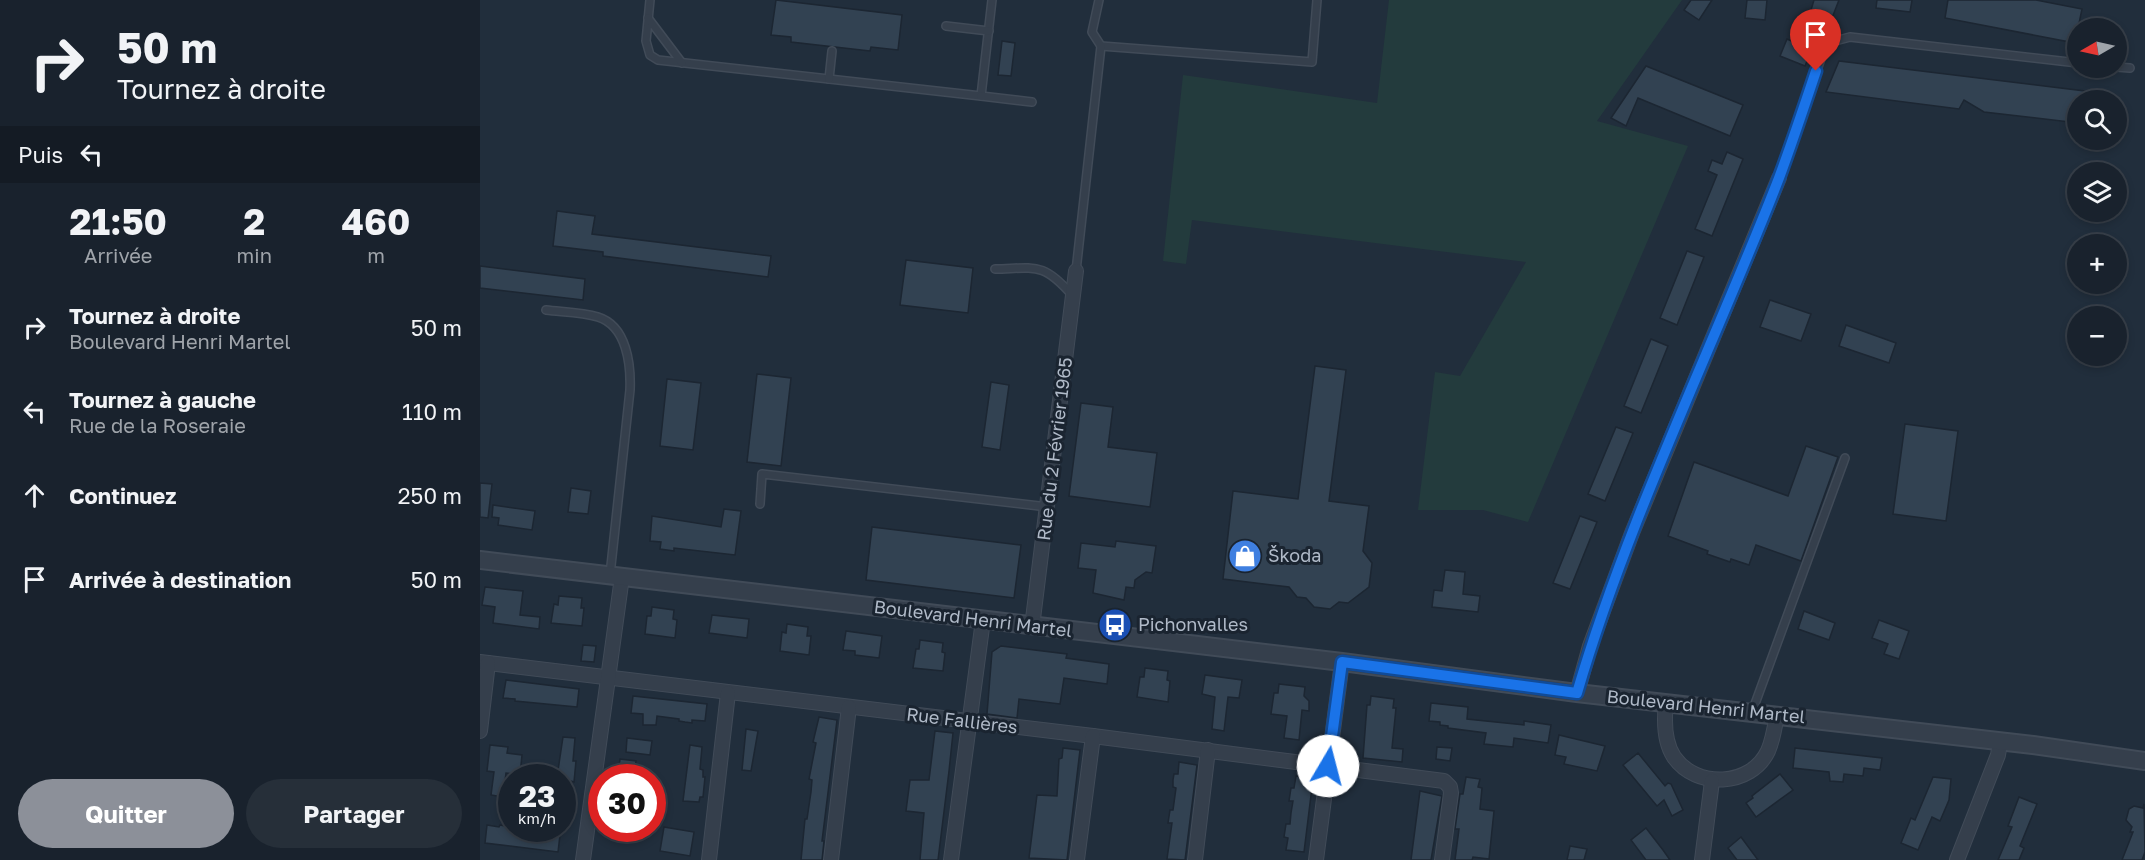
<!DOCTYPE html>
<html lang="fr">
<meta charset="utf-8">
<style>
:root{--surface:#19222d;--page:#262f39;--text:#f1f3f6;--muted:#9fa4aa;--line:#373f49;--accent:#8c9099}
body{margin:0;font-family:"Golos Text",sans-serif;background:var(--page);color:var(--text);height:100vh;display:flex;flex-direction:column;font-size:22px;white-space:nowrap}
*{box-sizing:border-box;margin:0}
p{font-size:20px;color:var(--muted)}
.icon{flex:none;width:33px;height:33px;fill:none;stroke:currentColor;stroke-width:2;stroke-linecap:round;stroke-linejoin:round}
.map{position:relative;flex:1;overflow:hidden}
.sheet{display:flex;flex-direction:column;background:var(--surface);width:480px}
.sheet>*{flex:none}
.banner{background:#19222d;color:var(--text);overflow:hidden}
.needle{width:39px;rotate:261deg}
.buttons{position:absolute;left:1587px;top:18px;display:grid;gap:12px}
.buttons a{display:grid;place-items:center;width:60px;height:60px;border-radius:50%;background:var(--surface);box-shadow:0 3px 9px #0003,0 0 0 2px var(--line);font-size:30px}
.speed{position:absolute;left:18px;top:764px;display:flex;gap:12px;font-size:30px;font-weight:700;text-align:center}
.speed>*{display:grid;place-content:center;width:78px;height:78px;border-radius:50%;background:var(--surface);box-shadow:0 3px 9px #0003,0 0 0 2px var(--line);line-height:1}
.speed small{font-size:15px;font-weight:400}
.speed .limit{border:9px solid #d22;background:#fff;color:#111}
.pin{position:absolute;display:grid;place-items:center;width:51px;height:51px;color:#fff;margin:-62px -26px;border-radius:50% 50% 50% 0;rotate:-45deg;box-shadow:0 0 6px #0007}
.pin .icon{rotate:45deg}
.me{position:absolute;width:66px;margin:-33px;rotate:8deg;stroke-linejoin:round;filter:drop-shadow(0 0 4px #0008)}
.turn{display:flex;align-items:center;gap:21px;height:126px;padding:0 18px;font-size:27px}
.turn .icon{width:78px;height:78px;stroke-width:2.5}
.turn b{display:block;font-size:42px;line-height:51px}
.then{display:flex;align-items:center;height:57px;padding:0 18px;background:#0003;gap:12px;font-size:22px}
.eta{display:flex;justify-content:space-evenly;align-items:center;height:102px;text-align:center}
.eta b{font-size:36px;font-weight:700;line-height:42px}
.primary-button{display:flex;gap:12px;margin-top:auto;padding:12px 18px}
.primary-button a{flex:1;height:69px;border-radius:36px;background:var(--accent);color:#fff;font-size:24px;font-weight:700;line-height:69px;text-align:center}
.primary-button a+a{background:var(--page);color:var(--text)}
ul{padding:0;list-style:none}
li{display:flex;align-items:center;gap:18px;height:84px;padding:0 18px}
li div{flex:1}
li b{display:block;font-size:22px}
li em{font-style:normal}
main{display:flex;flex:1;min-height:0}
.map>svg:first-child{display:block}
.green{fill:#233b3d}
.building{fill:#324252;stroke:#1c2632;stroke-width:1.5}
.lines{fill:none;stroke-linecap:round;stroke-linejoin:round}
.service-casing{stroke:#414b58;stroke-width:10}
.minor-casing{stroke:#414b58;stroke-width:16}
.tertiary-casing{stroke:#414b58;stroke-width:20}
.service{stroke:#353f4c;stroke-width:7}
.minor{stroke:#353f4c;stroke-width:14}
.tertiary{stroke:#353f4c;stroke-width:16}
.route-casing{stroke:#114b97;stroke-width:15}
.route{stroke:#1a73e8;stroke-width:10}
.labels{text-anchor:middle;stroke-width:6;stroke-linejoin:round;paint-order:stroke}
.street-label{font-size:18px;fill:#b0bac8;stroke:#1a2430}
.poi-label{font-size:18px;fill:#b0bac8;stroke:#1a2430;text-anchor:start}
</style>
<main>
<section class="sheet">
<div class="banner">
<div class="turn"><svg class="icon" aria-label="right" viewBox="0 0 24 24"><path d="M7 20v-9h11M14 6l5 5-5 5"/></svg><div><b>50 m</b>Tournez à droite</div></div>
<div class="then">Puis<svg class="icon" aria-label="left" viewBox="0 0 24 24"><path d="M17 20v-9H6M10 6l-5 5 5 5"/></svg></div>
</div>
<div class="eta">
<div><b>21:50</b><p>Arrivée</p></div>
<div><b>2</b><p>min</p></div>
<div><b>460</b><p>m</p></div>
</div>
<ul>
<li><svg class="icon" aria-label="right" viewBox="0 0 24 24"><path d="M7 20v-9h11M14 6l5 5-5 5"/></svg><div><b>Tournez à droite</b><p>Boulevard Henri Martel</p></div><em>50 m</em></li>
<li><svg class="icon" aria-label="left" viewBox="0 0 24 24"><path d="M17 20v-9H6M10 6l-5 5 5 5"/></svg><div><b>Tournez à gauche</b><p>Rue de la Roseraie</p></div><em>110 m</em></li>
<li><svg class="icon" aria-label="ahead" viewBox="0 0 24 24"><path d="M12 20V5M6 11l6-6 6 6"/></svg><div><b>Continuez</b></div><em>250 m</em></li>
<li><svg class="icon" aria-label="arrive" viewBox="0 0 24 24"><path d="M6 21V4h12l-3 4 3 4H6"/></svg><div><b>Arrivée à destination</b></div><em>50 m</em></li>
</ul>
<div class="primary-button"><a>Quitter</a><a>Partager</a></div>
</section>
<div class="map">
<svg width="1665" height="860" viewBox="0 0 1665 860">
<rect width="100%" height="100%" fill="#212e3c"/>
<!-- green -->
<path class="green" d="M909 0H1202L1117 121 1208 146 1048 522 1003 510H938L955 372 980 376 1046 262 712 220 706 264 683 261 703 75 897 103Z"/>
<!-- building -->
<g class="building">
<path d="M296 0 422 15 418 50 391 47 390 51 311 42V37L291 35Z"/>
<path d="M1211 0H1232L1219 20 1204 10Z"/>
<path d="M1267 0H1287L1285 20 1265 18Z"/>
<path d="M1334 0H1359L1352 18 1331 10Z"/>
<path d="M1397 0H1432L1430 12 1396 8Z"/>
<path d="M1468 0H1556L1602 9 1595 43 1465 18Z"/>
<path d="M1319 35 1335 42 1325 66 1300 56 1307 39 1316 43Z"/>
<path d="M522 41 535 43 531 76 518 75Z"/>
<path d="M1359 61 1621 93V100H1598V123L1504 112 1484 100 1479 109 1346 92Z"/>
<path d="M1166 66 1263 105 1250 136 1158 98 1146 126 1131 118Z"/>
<path d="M1247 152 1263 159 1232 236 1215 229 1237 175 1228 171 1232 160 1242 164Z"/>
<path d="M77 211 115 216 112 234 291 256 288 277 123 256V252L73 246Z"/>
<path d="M1207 251 1224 257 1197 325 1180 318Z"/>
<path d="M426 260 493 268 488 313 420 305Z"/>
<path d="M0 266 105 279 103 300 0 288Z"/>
<path d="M1290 300 1331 314 1321 341 1280 327Z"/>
<path d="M1366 325 1416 343 1409 363 1359 346Z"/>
<path d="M1171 339 1188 346 1161 413 1144 406Z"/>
<path d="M835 366 866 370 849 501 889 506 883 551 892 563 889 587 868 603 859 602 850 609 834 607 826 598 817 597 809 587 743 579 753 491 818 499Z"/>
<path d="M277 374 311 378 301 466 267 462Z"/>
<path d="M187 379 221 383 213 450 180 446Z"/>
<path d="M511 382 529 385 520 450 502 447Z"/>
<path d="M601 403 633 407 628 447 677 453 670 507 589 496Z"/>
<path d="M1425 424 1478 431 1466 521 1413 514Z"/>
<path d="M1136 427 1153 433 1125 501 1108 494Z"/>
<path d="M1326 446 1358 457 1321 561 1276 545 1269 565 1251 559 1250 562 1227 554 1228 551 1188 536 1214 462 1308 496Z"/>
<path d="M0 483 12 484 8 518 0 517Z"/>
<path d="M91 488 111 491 108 514 88 512Z"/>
<path d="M13 505 55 511 52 530 18 525 19 518 12 517Z"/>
<path d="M244 509 261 511 255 555 194 548V551L180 549 181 542 170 541 172 516 241 527Z"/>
<path d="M1100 516 1117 522 1090 589 1073 583Z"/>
<path d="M392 527 541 545 534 598 386 580Z"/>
<path d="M636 541 676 546 672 573 666 572 655 580 654 588 646 587 644 600 613 593 616 570 598 568 601 543 635 547Z"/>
<path d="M965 570 985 572 983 594 1000 596 998 612 952 607 954 590 962 591Z"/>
<path d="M5 587 43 591 40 615 60 617 59 629 13 623 15 607 2 605Z"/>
<path d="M79 596 102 598 101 608H104L102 626 71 623 74 604 78 605Z"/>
<path d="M172 607 194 610 193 619 197 620 195 638 165 634 167 616H171Z"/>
<path d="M1324 611 1355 623 1349 640 1318 629Z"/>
<path d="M232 615 269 619 267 638 229 633Z"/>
<path d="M1399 620 1429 631 1419 659 1404 654 1408 644 1392 638Z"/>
<path d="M307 624 328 627 327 636H331L329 655 300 651 302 632 306 633Z"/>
<path d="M366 631 402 636 399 658 375 655V651L363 650Z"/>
<path d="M440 640 463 643 462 652 465 653 463 671 433 668 436 649H439Z"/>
<path d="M103 645 116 646 114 662 101 661Z"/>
<path d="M521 646 587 654 586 658 629 664 627 684 584 678 580 704 539 699 537 718 507 714 512 652Z"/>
<path d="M665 668 688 671 687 680 690 681 688 702 657 697 660 677H664Z"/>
<path d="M725 675 762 680 759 698 748 697 744 731 732 729 735 697 722 694Z"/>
<path d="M26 680 99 689 97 707 35 701V699L23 698Z"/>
<path d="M799 684 825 687 824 696 829 701V711L822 710 819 740 804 738 807 716 791 714 794 693H798Z"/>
<path d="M153 696 227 704 225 721 212 720V723L205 722 199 721V719L177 716 176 725H163V714L151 713Z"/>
<path d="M891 696 914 699 913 708H916L912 748 923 749 922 762 883 758 887 705H890Z"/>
<path d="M951 703 988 707 987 719 1044 725V721L1071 725 1068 743 1034 738 1033 747 1004 744 1006 733 968 728V726L960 725V722L949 721Z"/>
<path d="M339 717 357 720 342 841H344L342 860H321L325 819H327L331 792 332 780 329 779 336 743 333 742Z"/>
<path d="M266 729 278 731 271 771 262 770Z"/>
<path d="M455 731 473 733 469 771 458 860H440L444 813 426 811 430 780H449Z"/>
<path d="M1079 735 1125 746 1117 771 1084 764 1086 757 1075 755Z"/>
<path d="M83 737 95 738 93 761H96L94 782 77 777Z"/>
<path d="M147 738 172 741 170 755 146 752Z"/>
<path d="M10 745 28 747 27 753 42 755 40 775 26 773 23 797 11 795 14 772 7 771Z"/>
<path d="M210 745 222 747 220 769 223 770V777H225L223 797H220L219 802 203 801Z"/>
<path d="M957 747 972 748 970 761 956 759Z"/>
<path d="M583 748 600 750 587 860 549 858 557 795 577 796 579 759 582 758Z"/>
<path d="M1315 748 1402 758 1400 770 1384 768 1383 776 1364 774 1363 782 1350 781 1349 772 1313 768Z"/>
<path d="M1158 753 1185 786 1188 783 1191 784 1203 810 1192 816 1184 800 1177 806 1143 765Z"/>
<path d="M140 759 156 761 154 777H138Z"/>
<path d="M699 762 717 765 705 860 687 859 692 823H688L690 810H693L696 788 693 787V780L694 774H698Z"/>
<path d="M1300 774 1313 790 1276 817 1266 803 1273 798 1272 796Z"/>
<path d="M816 776 833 779 824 852 806 850 808 838 804 837 806 824H810L811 813 813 801H809L811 788H814Z"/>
<path d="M986 777 1000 779 998 787 1002 788 1000 809 1014 811 1009 859 993 857 992 860H975L979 829H975L980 794H983Z"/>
<path d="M1453 777 1471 779 1469 800 1460 821 1452 817 1438 850 1421 843 1431 818 1435 820Z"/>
<path d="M940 791 962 796 951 860H931Z"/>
<path d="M1539 797 1557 804 1540 846 1544 848 1539 860H1518L1532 827 1528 826Z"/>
<path d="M1664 804 1665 852 1662 860H1642L1653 832H1650L1652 827 1646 820 1649 809 1654 806 1663 808Z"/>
<path d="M7 825 19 827 20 825 55 832 56 829 69 831 68 833 80 835 78 852 5 843Z"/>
<path d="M184 827 214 832 210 856 180 851Z"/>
<path d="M1166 828 1183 850 1190 860H1166L1151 840Z"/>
<path d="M1261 837 1278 860H1257L1248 848Z"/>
<path d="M1090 846 1107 849 1104 860H1087Z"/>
</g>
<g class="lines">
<defs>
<g id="service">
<path d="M170 0 166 41 170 55 178 60 501 96 512 0"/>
<path d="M168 18 202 63"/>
<path d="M466 26 509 31"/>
<path d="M621 46 832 62 837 0"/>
<path d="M1636 67 1650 68"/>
<path d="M349 79 352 51"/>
<path d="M501 96 552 102"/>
<path d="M1299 178 1344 50 1355 41 1370 37 1598 63"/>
<path d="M515 269C556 268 563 262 592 295"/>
<path d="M596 271 621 46 612 32 619 0"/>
<path d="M66 310C83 312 102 312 118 317 147 326 151 365 150 390L130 575"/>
<path d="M280 504 282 474 568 507"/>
<path d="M1272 712 1365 458"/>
</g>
<g id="minor">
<path d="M552 627 596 271"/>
<path d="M0 662 613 736 964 781 970 787 971 793 962 860"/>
<path d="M1097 693 1110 646 1152 533 1299 178"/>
<path d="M1186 702C1184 720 1184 742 1194 757 1216 789 1271 787 1288 751 1293 740 1295 726 1297 714"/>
<path d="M0 731 8 663"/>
<path d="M103 860 142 577"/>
<path d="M229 860 248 693"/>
<path d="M351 860 369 707"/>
<path d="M471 860 503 620"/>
<path d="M597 860 613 736"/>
<path d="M715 860 728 750"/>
<path d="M836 860 862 662"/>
<path d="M1222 860 1232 781"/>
<path d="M1477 860 1518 755 1520 743"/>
</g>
<path id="tertiary" d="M0 560 862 662 1097 693 1553 745 1665 761"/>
</defs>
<!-- service casing -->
<use href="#service" class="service-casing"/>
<!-- minor casing -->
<use href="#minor" class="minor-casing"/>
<!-- tertiary casing -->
<use href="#tertiary" class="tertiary-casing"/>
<!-- service -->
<use href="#service" class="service"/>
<!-- minor -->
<use href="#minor" class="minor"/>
<!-- tertiary -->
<use href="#tertiary" class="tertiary"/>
</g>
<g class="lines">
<defs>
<path id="route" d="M848 766 862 662 1097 693C1149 516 1232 350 1299 178 1312 143 1324 107 1336 71"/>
</defs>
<!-- route casing -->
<use href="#route" class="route-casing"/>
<!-- route -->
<use href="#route" class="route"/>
</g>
<!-- icons -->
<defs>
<symbol id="shop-disc" viewBox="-11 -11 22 22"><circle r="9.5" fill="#3f7fe0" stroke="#1a2430"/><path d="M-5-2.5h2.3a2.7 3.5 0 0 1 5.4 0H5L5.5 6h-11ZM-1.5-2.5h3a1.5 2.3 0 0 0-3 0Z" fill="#fff"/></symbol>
<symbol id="bus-disc" viewBox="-11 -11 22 22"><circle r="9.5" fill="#1a4fb4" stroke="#1a2430"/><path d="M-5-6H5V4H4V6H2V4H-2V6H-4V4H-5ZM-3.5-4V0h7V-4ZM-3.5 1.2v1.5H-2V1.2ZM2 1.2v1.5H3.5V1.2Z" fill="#fff"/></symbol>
</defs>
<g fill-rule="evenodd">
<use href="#shop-disc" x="746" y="537" width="38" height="38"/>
<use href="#bus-disc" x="616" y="606" width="38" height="38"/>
</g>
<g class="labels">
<!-- street labels -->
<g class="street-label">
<text transform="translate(575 449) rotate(-83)" y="6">Rue du 2 Février 1965</text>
<text transform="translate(493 619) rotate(7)" y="6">Boulevard Henri Martel</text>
<text transform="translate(1226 707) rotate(6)" y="6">Boulevard Henri Martel</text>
<text transform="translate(482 721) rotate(7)" y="6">Rue Fallières</text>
</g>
<!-- poi labels -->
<g class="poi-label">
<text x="788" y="562">Škoda</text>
<text x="658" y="631">Pichonvalles</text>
</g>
</g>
</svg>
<div class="buttons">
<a><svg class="needle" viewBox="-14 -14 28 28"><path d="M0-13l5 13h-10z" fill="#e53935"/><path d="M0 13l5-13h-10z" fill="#9fa4aa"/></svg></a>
<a><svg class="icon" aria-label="search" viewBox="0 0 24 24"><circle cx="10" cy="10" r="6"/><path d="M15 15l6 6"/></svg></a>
<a><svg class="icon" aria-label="layers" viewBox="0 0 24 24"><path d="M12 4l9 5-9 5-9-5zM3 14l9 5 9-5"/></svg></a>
<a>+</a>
<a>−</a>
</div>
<div class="speed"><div>23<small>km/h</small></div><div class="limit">30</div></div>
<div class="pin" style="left:1336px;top:71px;background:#d93025"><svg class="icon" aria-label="arrive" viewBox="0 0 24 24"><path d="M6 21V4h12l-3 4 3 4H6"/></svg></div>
<svg class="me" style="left:848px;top:766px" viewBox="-20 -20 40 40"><circle r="19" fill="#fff"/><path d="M0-13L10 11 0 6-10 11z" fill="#1a73e8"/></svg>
</div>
</main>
